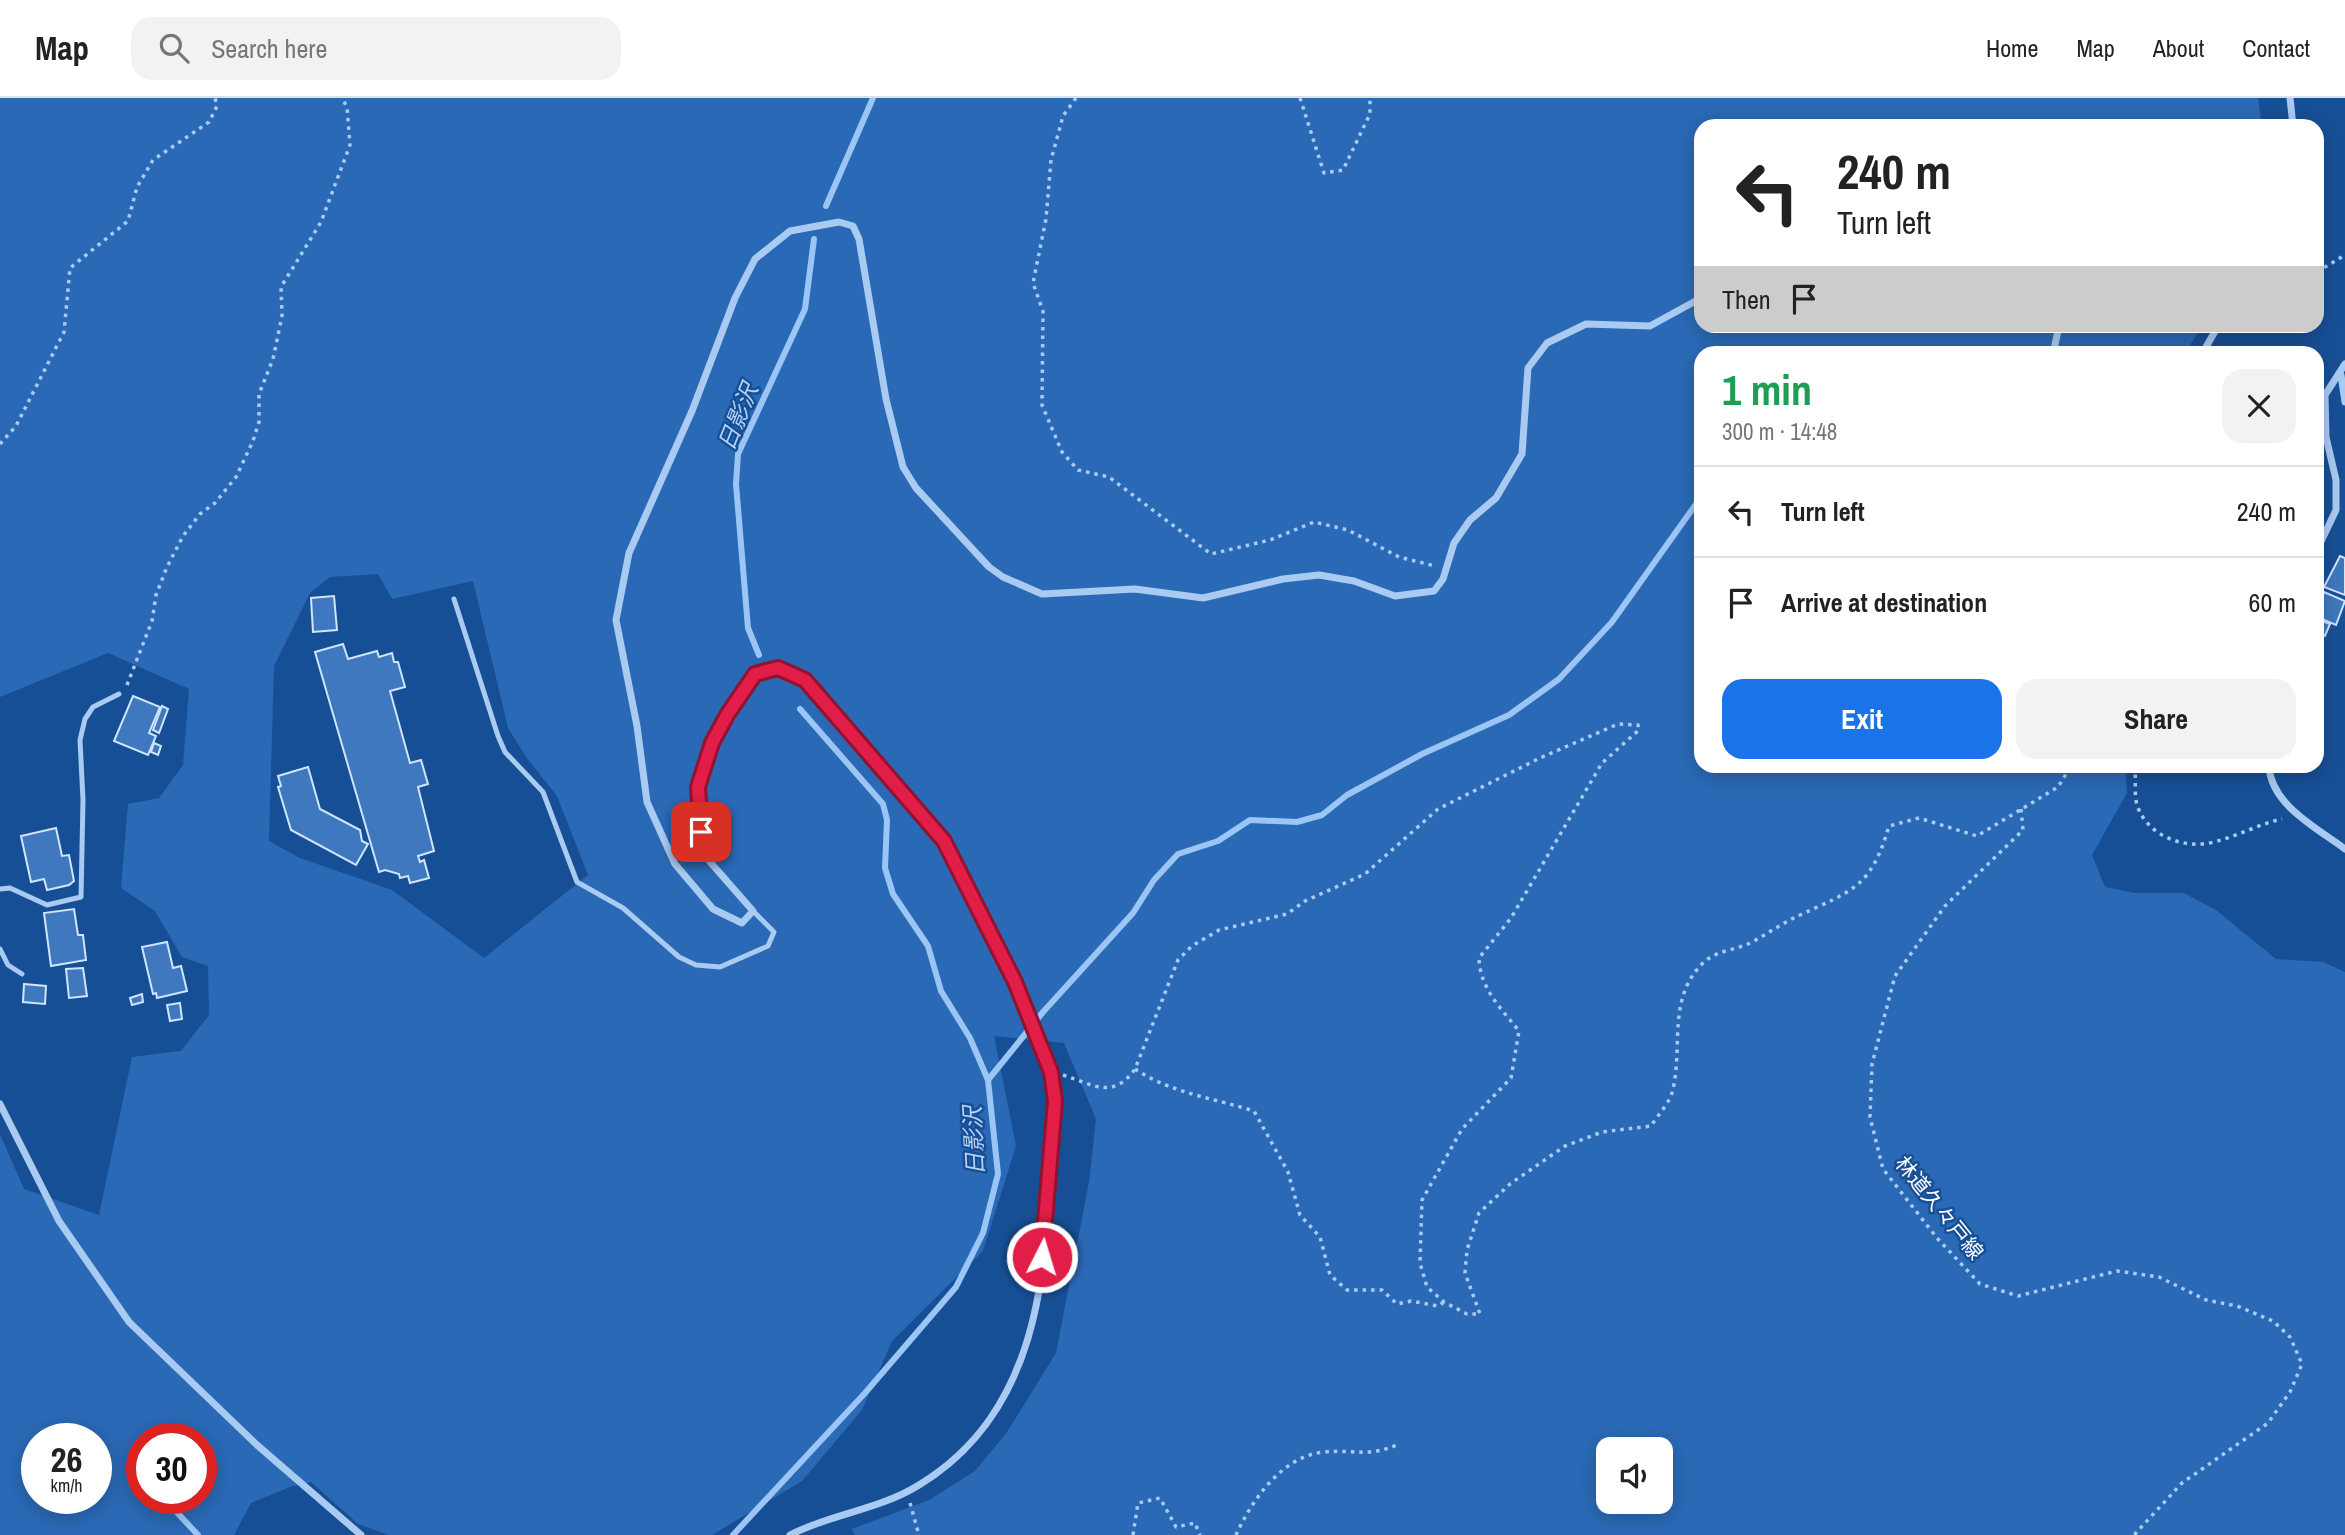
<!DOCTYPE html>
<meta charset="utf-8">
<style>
:root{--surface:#fff;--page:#f2f2f2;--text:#222;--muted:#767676;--line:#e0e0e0;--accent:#1a73e8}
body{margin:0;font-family:"Archivo Narrow","Noto Sans JP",sans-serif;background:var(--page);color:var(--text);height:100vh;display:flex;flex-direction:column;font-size:26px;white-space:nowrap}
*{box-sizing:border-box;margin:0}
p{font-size:23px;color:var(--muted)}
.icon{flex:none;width:38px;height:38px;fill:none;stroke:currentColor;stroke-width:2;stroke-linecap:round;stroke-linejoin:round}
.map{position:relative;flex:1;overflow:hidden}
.side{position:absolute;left:1694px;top:248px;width:630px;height:427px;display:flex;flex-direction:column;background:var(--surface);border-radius:21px;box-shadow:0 4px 18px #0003}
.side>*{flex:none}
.hud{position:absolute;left:1694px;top:21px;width:630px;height:214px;border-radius:21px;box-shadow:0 4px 18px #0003;background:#fff;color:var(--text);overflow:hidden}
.controls{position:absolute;left:1596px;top:1339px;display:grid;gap:14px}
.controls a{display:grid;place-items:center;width:77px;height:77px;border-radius:14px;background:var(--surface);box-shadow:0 4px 18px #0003;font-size:35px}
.speed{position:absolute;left:21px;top:1325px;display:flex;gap:14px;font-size:35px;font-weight:700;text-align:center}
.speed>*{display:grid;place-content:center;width:91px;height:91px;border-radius:50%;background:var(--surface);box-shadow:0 4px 18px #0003;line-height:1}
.speed small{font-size:18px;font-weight:400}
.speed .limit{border:10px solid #d22;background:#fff;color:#111}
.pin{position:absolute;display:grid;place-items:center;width:60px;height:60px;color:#fff;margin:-30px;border-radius:14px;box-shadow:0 4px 10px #0006}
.me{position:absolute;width:77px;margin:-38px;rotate:5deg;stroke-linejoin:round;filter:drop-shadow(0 0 5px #0008)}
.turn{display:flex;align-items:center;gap:24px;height:147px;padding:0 28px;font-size:32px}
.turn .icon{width:91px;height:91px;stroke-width:2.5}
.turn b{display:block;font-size:49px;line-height:60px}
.then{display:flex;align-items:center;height:66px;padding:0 28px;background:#0003;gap:14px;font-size:26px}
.round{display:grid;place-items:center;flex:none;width:74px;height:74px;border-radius:21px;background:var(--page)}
.overview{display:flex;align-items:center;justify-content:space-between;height:119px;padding:0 28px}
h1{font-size:42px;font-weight:700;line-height:52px;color:#1e9e55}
.primary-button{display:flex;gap:14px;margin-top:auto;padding:14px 28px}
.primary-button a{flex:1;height:80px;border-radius:21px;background:var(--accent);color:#fff;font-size:28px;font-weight:700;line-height:80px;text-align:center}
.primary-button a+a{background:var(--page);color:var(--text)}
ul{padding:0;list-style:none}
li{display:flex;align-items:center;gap:21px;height:91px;padding:0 28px;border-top:2px solid var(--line)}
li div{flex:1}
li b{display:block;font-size:26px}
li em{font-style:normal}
header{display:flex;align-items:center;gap:42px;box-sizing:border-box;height:98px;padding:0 35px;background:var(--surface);border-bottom:2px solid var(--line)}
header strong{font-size:33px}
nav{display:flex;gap:38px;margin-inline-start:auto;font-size:24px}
.search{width:490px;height:63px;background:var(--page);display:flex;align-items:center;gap:18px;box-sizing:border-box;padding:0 24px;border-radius:21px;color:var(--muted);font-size:26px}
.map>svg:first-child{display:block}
.green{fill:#2a69b5;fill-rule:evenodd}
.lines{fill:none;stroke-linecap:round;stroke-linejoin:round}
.stream{stroke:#9bc5f4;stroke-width:6}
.building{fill:#3f78be;stroke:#d0e4fc;stroke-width:2}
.path{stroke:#a9caf1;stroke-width:3.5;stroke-dasharray:3.5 5;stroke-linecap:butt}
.lane{stroke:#a9caf1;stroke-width:5}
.street{stroke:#a9caf1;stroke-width:7}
.route-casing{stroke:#92132f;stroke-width:18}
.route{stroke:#e11d48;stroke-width:12}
.labels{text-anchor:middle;stroke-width:5;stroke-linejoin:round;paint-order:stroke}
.street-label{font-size:21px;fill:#fff;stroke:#174f96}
.water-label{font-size:23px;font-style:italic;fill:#b5d4f8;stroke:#174f96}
</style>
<header>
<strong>Map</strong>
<div class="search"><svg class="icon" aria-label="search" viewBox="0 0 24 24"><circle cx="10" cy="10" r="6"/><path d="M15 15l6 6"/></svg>Search here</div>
<nav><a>Home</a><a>Map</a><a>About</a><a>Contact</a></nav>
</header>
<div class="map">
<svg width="2345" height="1437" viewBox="0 0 2345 1437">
<rect width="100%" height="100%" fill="#174f96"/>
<!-- green -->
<path class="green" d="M0 0H2258L2262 28H1701V228H2202L2185 255 1701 256V668L2125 669 2127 695 2092 757 2105 789 2135 795H2184L2216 812 2276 861 2323 864 2345 874V1437H855L852 1431 929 1402 975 1373 1007 1334 1056 1255 1089 1084 1096 1021 1064 945 994 938 1016 1048 983 1153 892 1243 862 1312 802 1383 712 1437H389L358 1426 311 1384 290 1389 251 1405 234 1437H0V1036L24 1091 99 1117 132 959 181 953 209 917 208 868 182 859 155 813 121 790 128 706 159 700 183 667 189 591 108 555 0 599ZM378 476 392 501 473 483 508 630 526 659 557 698 588 777 484 860 392 792 300 760 269 743 274 568 310 495 330 479ZM37 1340H96V1400H37ZM142 1340H201V1400H142ZM1608 1351H1661V1404H1608Z"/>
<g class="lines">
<!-- stream -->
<g class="stream">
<path d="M826 108 873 0"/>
<path d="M759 557 748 530 736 386 738 356 805 211 814 141"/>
<path d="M988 982 1043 914 1133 815 1154 782 1178 756 1218 743 1250 722 1297 724 1322 717 1347 697 1422 656 1509 617 1559 581 1612 524 1701 399"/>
<path d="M171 1408 198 1437"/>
<path d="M733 1437 865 1295 956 1189 983 1135 998 1076 988 982 970 940 941 893 928 848 893 796 885 770 887 722 883 706 800 611"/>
</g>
</g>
<!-- building -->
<g class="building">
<path d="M2340 458 2345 460V497L2324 489Z"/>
<path d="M2324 494 2345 503 2336 527 2317 519Z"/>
<path d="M334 498 337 532 313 534 311 500Z"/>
<path d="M2317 521 2330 526 2325 538 2317 534Z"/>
<path d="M343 546 348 561 377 553 379 559 392 555 394 564H398L405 589 390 593 410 665 421 662 428 686 418 689 434 753 418 758 420 764 424 762 429 780 410 785 408 778 400 780 399 776 385 772 379 774 315 554Z"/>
<path d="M133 598 160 609 149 635 156 638 148 657 114 643Z"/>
<path d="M162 608 168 611 159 635 153 632Z"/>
<path d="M154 645 161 648 158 657 151 654Z"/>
<path d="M308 669 320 711 360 732 362 743 368 746 356 767 291 732 278 689 281 688 278 678Z"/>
<path d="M56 730 62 758 69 757 74 783 69 787 47 792 44 781 31 784 21 738Z"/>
<path d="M74 811 78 837H83L86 862 51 868 44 815Z"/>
<path d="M167 844 173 870 181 868 187 893 157 900 156 895 153 896 142 849Z"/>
<path d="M83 870 87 898 69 900 66 871Z"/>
<path d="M24 886 46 888 45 906 23 904Z"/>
<path d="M142 896 143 904 132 907 130 900Z"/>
<path d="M180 905 182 921 170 923 167 907Z"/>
</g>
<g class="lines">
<!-- path -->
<g class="path">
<path d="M1076 0 1063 18 1051 62 1046 121 1033 185 1043 213 1042 307 1062 354 1078 372 1109 379 1211 456 1270 442 1314 424 1348 432 1399 459 1435 468"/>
<path d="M1300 0 1324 75 1343 72 1370 16V0"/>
<path d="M2317 174 2345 157"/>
<path d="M0 346 16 328 64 234 70 170 128 123 137 89 153 62 209 24 217 8 215 0"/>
<path d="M127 587 152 523 156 497 167 469 183 438 200 416 215 405 236 379 253 343 259 324V296L273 261 282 218 281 189 321 124 350 47 347 9 342 0"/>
<path d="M2135 668C2136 680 2134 696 2137 707 2147 738 2185 752 2214 744 2238 738 2259 726 2282 721"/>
<path d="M2021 711 2023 732 1945 808 1895 878 1872 966 1870 1019 1883 1071 1937 1140 1980 1186 2018 1198 2117 1173 2159 1179 2206 1202 2237 1208 2273 1223 2290 1239 2302 1266 2290 1294 2268 1325 2182 1385 2134 1437"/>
<path d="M1135 971C1171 995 1213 1000 1254 1013L1288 1074 1300 1117 1320 1139 1330 1177 1347 1192H1382L1397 1206 1411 1203 1438 1208 1444 1204"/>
<path d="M1063 977C1094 987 1113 1002 1135 971L1178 862 1192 848 1219 832 1287 816 1305 803 1365 776 1438 711 1540 660 1618 626 1638 627 1639 632 1602 665 1511 820 1479 860C1480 891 1501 910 1519 933L1511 980 1462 1031 1422 1102 1420 1165 1427 1189 1444 1204 1467 1216H1480L1465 1175 1467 1152 1479 1115 1510 1086 1565 1048 1602 1034 1651 1028C1658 1017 1671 1003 1673 991 1683 947 1667 899 1704 864 1716 853 1734 852 1748 846 1766 837 1782 825 1800 817 1854 792 1871 789 1889 728L1919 720 1977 738 2058 689 2071 668"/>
<path d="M910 1405 919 1437"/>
<path d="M1133 1437 1138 1405 1160 1400 1176 1429 1195 1425 1200 1437"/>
<path d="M1236 1437C1252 1402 1282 1358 1324 1354 1355 1351 1368 1360 1399 1346"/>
</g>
<!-- lane -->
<g class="lane">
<path d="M454 501 498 638 505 654 543 694 577 784 623 810 679 859 696 867 720 869 768 848 774 834 753 813"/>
<path d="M0 791 10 790 47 807 81 799 83 702 80 642 85 621 93 609 119 596"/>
<path d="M0 851 8 867 22 876"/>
</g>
<!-- street -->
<g class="street">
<path d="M2290 0 2293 28"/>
<path d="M2053 256 2059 228"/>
<path d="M2202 256 2218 228"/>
<path d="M2341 277 2345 304"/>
<path d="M2317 452 2336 412V382L2326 339 2325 297 2345 266"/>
<path d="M2269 668C2271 707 2317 730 2345 751"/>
<path d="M0 1006 59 1123 129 1224 257 1347 361 1437"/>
<path d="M790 1437C830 1416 879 1412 919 1387 1055 1304 1045 1143 1055 1003L1051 973 1015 884 944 743 805 582 778 570 755 576 727 617 712 645 697 689 704 757 753 813 742 825 713 811 675 766 647 704 637 628 616 522 629 455 692 313 735 200 755 161 790 133 839 124 853 128 859 141 886 301 903 369 916 390 989 469 1003 479 1042 496 1135 491 1203 500 1283 481 1319 477 1354 483 1395 498 1434 493 1443 481 1454 445 1470 422 1496 400 1522 356 1528 270 1547 245 1586 226 1650 228 1701 200"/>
</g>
</g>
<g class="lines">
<defs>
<path id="route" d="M701 734 698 689 712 645 727 617 755 576 778 570 805 582 944 743 1015 884 1051 974 1055 1003 1042 1159"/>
</defs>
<!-- route casing -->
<use href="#route" class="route-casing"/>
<!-- route -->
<use href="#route" class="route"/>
</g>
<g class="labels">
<!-- street labels -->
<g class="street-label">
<text transform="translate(1939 1110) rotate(51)" y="7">林道久々戸線</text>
</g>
<!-- water labels -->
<g class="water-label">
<text transform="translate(738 319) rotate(-68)" y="8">日影沢</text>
<text transform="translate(974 1043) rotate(-93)" y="8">日影沢</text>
</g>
</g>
</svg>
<div class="controls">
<a><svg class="icon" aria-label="sound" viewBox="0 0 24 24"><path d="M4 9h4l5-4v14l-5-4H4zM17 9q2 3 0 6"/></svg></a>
</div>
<div class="speed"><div>26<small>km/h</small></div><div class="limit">30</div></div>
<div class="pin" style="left:701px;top:734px;background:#d93025"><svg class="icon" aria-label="arrive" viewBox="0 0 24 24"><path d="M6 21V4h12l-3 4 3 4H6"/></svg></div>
<svg class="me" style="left:1042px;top:1159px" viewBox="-20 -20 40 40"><circle r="17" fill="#e11d48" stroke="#fff" stroke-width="3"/><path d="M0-11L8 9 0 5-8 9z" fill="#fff"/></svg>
<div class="hud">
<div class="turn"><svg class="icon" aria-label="left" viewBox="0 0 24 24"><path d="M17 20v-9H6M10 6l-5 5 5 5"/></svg><div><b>240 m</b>Turn left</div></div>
<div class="then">Then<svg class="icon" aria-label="arrive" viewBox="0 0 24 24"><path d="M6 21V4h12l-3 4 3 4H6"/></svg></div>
</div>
<section class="side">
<div class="overview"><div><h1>1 min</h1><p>300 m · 14:48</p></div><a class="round"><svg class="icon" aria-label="close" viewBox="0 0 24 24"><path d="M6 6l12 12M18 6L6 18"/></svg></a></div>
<ul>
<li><svg class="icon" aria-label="left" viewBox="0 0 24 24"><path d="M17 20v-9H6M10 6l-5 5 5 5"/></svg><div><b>Turn left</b></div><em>240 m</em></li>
<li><svg class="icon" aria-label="arrive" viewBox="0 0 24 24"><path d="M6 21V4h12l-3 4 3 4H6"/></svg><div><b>Arrive at destination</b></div><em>60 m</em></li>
</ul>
<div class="primary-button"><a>Exit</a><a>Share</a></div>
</section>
</div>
